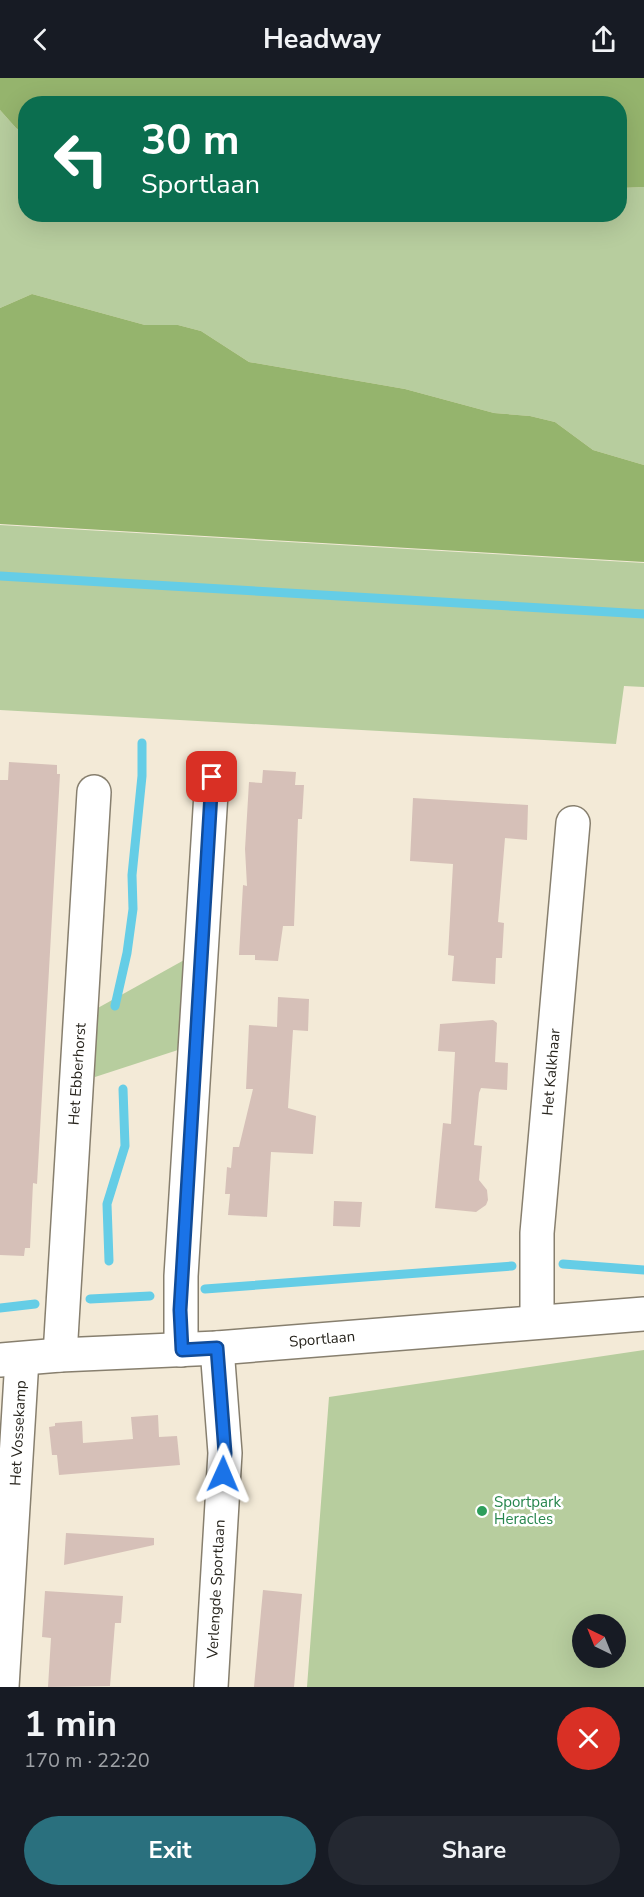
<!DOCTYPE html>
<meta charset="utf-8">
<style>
:root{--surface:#171b24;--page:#242831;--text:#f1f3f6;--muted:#9ea1a6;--accent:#2a707e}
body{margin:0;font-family:"Nunito Sans",sans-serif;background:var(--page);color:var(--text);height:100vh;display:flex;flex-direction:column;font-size:22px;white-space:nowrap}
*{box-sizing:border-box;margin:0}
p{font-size:20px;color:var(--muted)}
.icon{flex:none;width:33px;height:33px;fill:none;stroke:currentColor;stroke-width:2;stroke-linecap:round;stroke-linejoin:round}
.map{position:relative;height:1609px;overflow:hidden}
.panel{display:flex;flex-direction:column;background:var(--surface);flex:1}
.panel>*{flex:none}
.banner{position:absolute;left:18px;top:18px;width:609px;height:126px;border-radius:24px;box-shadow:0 6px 24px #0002;background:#0b6e4f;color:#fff;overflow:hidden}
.needle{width:39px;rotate:317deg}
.tools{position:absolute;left:572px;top:1536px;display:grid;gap:12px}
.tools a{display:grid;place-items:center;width:54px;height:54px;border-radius:50%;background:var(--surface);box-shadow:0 6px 24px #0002;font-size:30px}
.pin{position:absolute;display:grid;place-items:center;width:51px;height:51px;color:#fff;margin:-26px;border-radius:12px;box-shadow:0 3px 9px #0006}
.me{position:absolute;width:66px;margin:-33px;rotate:1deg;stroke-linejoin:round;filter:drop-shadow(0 0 4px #0008)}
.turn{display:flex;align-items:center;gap:21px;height:126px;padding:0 24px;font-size:27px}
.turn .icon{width:78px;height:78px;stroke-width:2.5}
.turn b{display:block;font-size:42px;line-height:51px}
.round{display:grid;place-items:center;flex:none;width:63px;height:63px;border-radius:32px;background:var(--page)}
.headline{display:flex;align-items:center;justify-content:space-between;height:102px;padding:0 24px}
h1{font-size:36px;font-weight:700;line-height:45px}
.cta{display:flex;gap:12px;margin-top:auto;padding:12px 24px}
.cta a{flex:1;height:69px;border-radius:36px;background:var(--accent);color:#fff;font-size:24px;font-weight:700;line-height:69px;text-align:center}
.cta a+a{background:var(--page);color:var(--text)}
header{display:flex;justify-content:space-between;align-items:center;height:78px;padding:0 24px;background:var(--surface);font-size:27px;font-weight:700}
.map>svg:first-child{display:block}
.green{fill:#b7cd9e;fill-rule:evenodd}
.forest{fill:#95b46d}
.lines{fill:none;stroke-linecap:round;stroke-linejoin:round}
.stream{stroke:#65cde6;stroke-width:9}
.building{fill:#d6c0b8}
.minor-casing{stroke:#877f6e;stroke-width:36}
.minor{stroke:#fff;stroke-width:33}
.route-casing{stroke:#114b97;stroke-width:15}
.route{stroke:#1a73e8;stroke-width:10}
.leisure-dot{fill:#2e9e5b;stroke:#fff;stroke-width:2}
.labels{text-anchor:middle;stroke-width:5;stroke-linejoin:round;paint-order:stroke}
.street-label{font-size:15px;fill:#27241d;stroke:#fff}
.leisure-label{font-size:15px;fill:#27864d;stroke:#fff;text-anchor:start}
</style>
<header><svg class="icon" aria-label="back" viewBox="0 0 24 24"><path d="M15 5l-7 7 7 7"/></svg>Headway<svg class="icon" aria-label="share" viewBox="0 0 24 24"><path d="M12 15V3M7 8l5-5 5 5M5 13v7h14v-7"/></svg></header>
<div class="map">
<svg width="644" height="1609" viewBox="0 0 644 1609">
<rect width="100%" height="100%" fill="#f3ead7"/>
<!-- green -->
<g class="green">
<path d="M0 32 16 50 25 56 26 136H620V110L644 109V387L593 372 555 344 530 338 494 335 405 311 249 284 201 253 178 247H145L32 216 0 230Z"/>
<path d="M0 447 644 485V609L624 608 616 666 0 632Z"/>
<path d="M186 881 181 971 95 999 96 931Z"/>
<path d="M644 1272V1609H307L329 1319ZM582 1546H615V1580H582Z"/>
</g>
<!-- forest -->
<g class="forest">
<path d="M0 0H644V109L620 110V26H26L25 56 16 50 0 32Z"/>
<path d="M32 216 145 247H178L201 253 249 284 405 311 494 335 530 338 555 344 593 372 644 387V484L0 446V230Z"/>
</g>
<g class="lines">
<!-- stream -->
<g class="stream">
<path d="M0 498 644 536"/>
<path d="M115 928 127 875 133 831 132 797 142 698V665"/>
<path d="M109 1183 107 1126 125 1068 123 1011"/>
<path d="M563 1186 644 1192"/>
<path d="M205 1211 512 1188"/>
<path d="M90 1221 150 1218"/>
<path d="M0 1230 35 1226"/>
</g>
</g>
<!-- building -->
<g class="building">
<path d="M9 684 57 687V696H60L37 1106 33 1105 30 1170H25L24 1178 0 1177V702H8Z"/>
<path d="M263 692 296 694 295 707H304L302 741H298L294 848H283L278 883 255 882V877H239L243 807 247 808 245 771 249 704 262 705Z"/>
<path d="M413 720 528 727 527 762 505 760 498 844 504 845 502 880H496L495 906 452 903 454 878 448 877 453 786 410 783Z"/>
<path d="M278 919 309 921 308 953 293 952 288 1030 316 1038 313 1076 271 1074 267 1139 228 1137 230 1116H225L227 1089 231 1090 233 1069H239L253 1011H246L249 947 277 949Z"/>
<path d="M493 942 497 945 495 984 508 985 507 1012 481 1010 479 1015 474 1067 482 1068 479 1102 487 1112 488 1122 486 1127 476 1134 435 1130 443 1045 451 1046 455 974 438 973 440 946Z"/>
<path d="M334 1123 362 1124 360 1149 333 1148Z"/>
<path d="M158 1337 159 1359 177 1358 180 1387 59 1397 57 1377H52L49 1349 55 1348V1345L82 1343 83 1365 133 1361 131 1339Z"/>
<path d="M66 1455 154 1460V1467L64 1487Z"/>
<path d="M263 1512 302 1516 294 1609H254Z"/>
<path d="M45 1513 123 1518 121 1545H115L110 1608 48 1609 51 1560 42 1559Z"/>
</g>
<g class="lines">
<defs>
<g id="minor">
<path d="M537 1243V1155L573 745"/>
<path d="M181 1272V1198L212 699"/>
<path d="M60 1277 94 714"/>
<path d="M0 1282 60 1277 217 1270 644 1236"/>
<path d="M2 1609 22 1281"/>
<path d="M211 1609 225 1375 217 1270"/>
</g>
</defs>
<!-- minor casing -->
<use href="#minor" class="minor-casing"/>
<!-- minor -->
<use href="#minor" class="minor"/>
</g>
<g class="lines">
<defs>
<path id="route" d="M212 699 180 1232 182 1272 217 1270 225 1375 223 1396"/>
</defs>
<!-- route casing -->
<use href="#route" class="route-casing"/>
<!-- route -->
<use href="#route" class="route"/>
</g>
<!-- markers -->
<circle class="leisure-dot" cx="482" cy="1433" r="6"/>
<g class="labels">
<!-- street labels -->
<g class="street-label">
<text transform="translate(551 994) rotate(-85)" y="5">Het Kalkhaar</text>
<text transform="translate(77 996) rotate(-86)" y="5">Het Ebberhorst</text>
<text transform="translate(322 1261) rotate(-5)" y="5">Sportlaan</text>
<text transform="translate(18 1355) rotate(-87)" y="5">Het Vossekamp</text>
<text transform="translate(216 1511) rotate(-87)" y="5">Verlengde Sportlaan</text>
</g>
<!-- leisure labels -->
<g class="leisure-label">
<text x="494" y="1429">Sportpark<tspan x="494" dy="17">Heracles</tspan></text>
</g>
</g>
</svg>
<div class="tools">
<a><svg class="needle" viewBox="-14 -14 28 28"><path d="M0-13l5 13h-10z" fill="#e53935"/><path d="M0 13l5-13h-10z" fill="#9ea1a6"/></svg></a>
</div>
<div class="pin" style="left:212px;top:699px;background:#d93025"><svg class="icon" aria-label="arrive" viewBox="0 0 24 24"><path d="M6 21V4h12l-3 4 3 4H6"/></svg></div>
<svg class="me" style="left:223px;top:1396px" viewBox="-20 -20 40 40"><path d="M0-17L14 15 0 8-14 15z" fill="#1a73e8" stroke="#fff" stroke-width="4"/></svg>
<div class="banner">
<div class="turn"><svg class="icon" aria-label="left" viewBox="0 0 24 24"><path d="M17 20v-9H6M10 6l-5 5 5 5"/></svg><div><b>30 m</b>Sportlaan</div></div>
</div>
</div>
<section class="panel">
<div class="headline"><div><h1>1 min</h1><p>170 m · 22:20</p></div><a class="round" style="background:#d93025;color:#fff"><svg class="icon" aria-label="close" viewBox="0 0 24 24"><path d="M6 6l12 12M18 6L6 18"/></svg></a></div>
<div class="cta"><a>Exit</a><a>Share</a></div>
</section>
